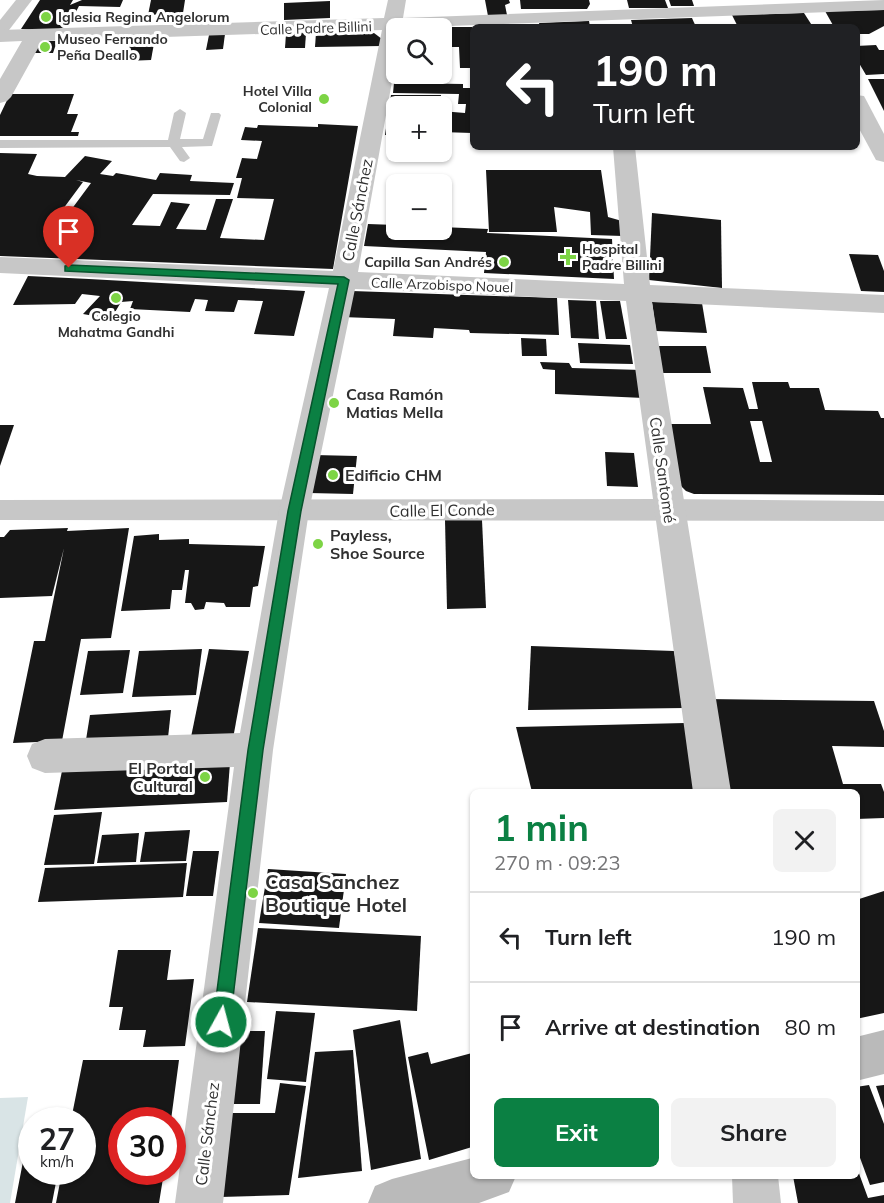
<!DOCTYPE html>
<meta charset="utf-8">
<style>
:root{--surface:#fff;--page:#f2f2f2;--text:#202124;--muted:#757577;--line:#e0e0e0;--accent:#0b8043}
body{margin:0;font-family:Mulish,sans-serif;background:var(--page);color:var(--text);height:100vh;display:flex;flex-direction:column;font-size:22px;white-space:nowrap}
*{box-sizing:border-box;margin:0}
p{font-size:20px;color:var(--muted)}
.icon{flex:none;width:33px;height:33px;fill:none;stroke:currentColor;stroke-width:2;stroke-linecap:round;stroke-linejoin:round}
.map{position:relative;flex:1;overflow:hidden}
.side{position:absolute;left:470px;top:789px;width:390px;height:390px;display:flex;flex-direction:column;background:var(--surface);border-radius:9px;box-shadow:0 2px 4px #0004}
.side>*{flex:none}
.hud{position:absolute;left:470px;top:24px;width:390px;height:126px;border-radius:9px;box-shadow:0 2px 4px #0004;background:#202124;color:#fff;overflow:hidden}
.tools{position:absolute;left:386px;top:18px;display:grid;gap:12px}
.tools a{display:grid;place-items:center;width:66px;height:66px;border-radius:9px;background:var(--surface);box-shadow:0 2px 4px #0004;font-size:30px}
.speed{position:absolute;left:18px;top:1107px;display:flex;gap:12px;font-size:30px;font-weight:700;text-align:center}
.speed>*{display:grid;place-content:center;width:78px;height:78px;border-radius:50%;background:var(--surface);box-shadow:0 2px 4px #0004;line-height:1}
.speed small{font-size:15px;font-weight:400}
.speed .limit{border:9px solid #d22;background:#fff;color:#111}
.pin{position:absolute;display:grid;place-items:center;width:51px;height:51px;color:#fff;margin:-62px -26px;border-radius:50% 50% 50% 0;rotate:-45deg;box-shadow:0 0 6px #0007}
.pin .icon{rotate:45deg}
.me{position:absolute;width:66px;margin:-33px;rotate:7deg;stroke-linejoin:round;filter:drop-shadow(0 0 4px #0008)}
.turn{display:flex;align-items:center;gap:21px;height:126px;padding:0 24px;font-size:27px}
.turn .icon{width:78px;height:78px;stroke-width:2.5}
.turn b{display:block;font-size:42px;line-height:51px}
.round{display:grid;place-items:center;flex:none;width:63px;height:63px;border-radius:9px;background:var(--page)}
.headline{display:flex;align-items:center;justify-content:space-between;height:102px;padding:0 24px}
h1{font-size:36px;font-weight:700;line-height:45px;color:var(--accent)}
.cta{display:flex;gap:12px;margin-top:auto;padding:12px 24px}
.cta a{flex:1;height:69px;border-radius:9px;background:var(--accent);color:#fff;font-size:24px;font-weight:700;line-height:69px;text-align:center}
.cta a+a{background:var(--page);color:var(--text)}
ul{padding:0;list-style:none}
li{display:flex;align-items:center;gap:18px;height:90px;padding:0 24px;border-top:2px solid var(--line)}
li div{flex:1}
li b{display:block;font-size:22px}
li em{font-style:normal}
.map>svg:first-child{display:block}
.green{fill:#d9e4e6}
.building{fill:#171717;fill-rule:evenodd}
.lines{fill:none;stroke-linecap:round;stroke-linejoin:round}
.service{fill:#c7c7c7;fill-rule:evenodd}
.pedestrian{fill:#c7c7c7;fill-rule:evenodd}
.minor{fill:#c7c7c7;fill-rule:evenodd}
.secondary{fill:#bababa;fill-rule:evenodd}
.route{fill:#0b8043;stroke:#07532c;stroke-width:1.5}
.poi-dot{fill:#7dd445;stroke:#fff;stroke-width:2}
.labels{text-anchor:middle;stroke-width:6;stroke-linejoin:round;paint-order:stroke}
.far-poi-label{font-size:14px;font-weight:bold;fill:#303030;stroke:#fff;text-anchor:start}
.far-street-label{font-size:14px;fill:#303030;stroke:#fff}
.street-label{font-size:16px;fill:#303030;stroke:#fff}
.poi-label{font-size:16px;font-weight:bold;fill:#303030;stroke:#fff;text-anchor:start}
.near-poi-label{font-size:20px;font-weight:bold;fill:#303030;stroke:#fff;text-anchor:start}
</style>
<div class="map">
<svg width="884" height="1203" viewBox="0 0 884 1203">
<rect width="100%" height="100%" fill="#fff"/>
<!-- green -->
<path class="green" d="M28 1097 10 1203H0V1098Z"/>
<!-- building -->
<g class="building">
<path d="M40 0H73L70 5 82 0H123L120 7 79 6 69 25 54 31 21 29Z"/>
<path d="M151 0H185L183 13 148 15Z"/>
<path d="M485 0H509L510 3 505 5 507 15 488 16Z"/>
<path d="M520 0H589L590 4 587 9H521Z"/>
<path d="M627 0H665L668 8H629Z"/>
<path d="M669 0H692L694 6H671Z"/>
<path d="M330 1V18L284 20V3Z"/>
<path d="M884 10V26L869 34H856V27H834L825 11Z"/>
<path d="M804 13 813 27H738L732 15Z"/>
<path d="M692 18 696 27H633L631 20Z"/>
<path d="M589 21 590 27H540L539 23Z"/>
<path d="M443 27H472V68H460L459 47H444Z"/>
<path d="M306 33 305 48H285L286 34Z"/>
<path d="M316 33H374L382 39V46L315 47Z"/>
<path d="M225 34 223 49 206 50 209 35Z"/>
<path d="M155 38 151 60 126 61 131 39Z"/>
<path d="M39 41H57L53 53H33Z"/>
<path d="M876 45 879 50H884V74L866 75 856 58V46Z"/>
<path d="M868 79H884V111Z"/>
<path d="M394 83 463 84V88H472V133L441 132V111L465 113 466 104H458L459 94 393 93Z"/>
<path d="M10 94H74L67 114H78L71 132H79L78 136H0V115Z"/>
<path d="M391 95H441L440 106H396V135H385Z"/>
<path d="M318 124 358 126 333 269 0 256V153L37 154 28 174 37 176 65 177 85 156 112 161 100 174 113 176 116 173 156 180 160 173 192 175 190 181 234 183 230 195 153 194 132 225 160 226 171 202 190 204 176 229 206 230 216 199H233L220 238 264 240 274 199 237 198 242 178H236L242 158 257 159 262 141 241 140 245 127 257 128 258 125 318 127ZM76 180 91 183 71 210 63 209 83 182Z"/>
<path d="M486 170H601L608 217 622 221 623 236 591 235 590 212 554 207 557 232H489Z"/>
<path d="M652 213 721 220 722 288 649 280Z"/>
<path d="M368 224 396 225V230H441V227L488 229 487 233 612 239 614 279 484 273 486 252 364 246Z"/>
<path d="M849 254 878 255 884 271V292L861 291Z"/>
<path d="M28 276 89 279 305 291 294 336 254 334 263 301 238 300 234 312 205 311 208 300 195 299 190 312 130 309 133 301 121 302 111 319 83 314 100 296 82 294 75 304 13 305Z"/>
<path d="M352 291 557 298 559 335 470 333 469 330 434 328 433 338 393 336 395 319 342 317Z"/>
<path d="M568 300 596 301 599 339 571 338Z"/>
<path d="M600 301H620L627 339H606Z"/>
<path d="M652 302 702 303 707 333 656 331Z"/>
<path d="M521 338 546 339 547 356H522Z"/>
<path d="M578 343 630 345 633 364 580 363Z"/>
<path d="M657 346H706L711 373H662Z"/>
<path d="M540 362 569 363 572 368 642 370 644 398 555 394V370L543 369Z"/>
<path d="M752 382H788L790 388H819L825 410 878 411 881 418H884V495L694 494 686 491 681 486 669 424H711L703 387 743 388 749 409H758ZM750 421H762L772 462H760Z"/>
<path d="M0 425H14L0 466Z"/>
<path d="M605 452 634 453 638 487 607 486Z"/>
<path d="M314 455 357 456 353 494 309 493Z"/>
<path d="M445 520H482L486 608 447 609Z"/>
<path d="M68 528 67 531 129 528 111 638 81 639 62 741 13 743 34 641H45L64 548 52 596 0 598V537H4L10 530Z"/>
<path d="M159 534V540L189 539V544L265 546 258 586 253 587 250 607H226L224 603 206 602 204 609 195 610 191 603H185L189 570H185L182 590H172L170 609 121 611 134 536Z"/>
<path d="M531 646 674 651 685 708 528 710Z"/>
<path d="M202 649 196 695 132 697 139 651Z"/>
<path d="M209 649 249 651 232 744 190 742Z"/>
<path d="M130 650 123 693 80 695 88 651Z"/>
<path d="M706 699 874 701 884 731V747L832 746 843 784H881L884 792V818L856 819V792H721Z"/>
<path d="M171 710 167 747 84 752 90 715Z"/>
<path d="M685 723 701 792H532L516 727Z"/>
<path d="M230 763 227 802 54 810 62 771Z"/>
<path d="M102 812 94 864 44 865 54 815Z"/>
<path d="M190 830 186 861 140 862 145 832Z"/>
<path d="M139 833 136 862 97 863 102 835Z"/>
<path d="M193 851H219L213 896H186Z"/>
<path d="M187 863 183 897 38 902 45 868Z"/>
<path d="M268 869 346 874 339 928 259 923Z"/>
<path d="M884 891V1013L856 1019V900Z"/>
<path d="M258 928 421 936 417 1011 247 1002Z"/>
<path d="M118 950H171L167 980 194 979 185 1046 143 1047 146 1030H119L123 1007H109Z"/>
<path d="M276 1011 315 1013 306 1082 267 1079Z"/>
<path d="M400 1020 421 1159 371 1170 353 1030Z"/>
<path d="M240 1031H265L260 1104H233Z"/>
<path d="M353 1050 362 1171 298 1178 315 1052Z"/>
<path d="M428 1052 431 1064 472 1053V1147L429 1160 408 1057Z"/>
<path d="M83 1060H179L171 1120H122V1172H164L159 1203H56L62 1172H82V1120H71Z"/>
<path d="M280 1083 306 1086 289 1195 220 1197 228 1113H275Z"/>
<path d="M869 1085 884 1124V1182L870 1185 856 1147V1087Z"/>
<path d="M884 1085V1109L876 1086Z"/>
<path d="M26 1146H32V1172H58L52 1203H15Z"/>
<path d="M857 1168 868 1198 884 1195V1203H798L793 1176H856Z"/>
</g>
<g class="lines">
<!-- service -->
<path class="service" d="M180 109 186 113 180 139H203L211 113H219L221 115 212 146 182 147 190 158 184 162 180 161 170 147 0 148V140H168L174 113Z"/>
<!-- pedestrian -->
<g class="pedestrian">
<path d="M16 0H32L6 34 0 36V20Z"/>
<path d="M663 499 884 501V521L0 520V500Z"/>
</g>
<!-- minor -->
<g class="minor">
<path d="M388 0H406L403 18 884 0V10L396 28V59L358 272 624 284 613 147H635L650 285 884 295V313L652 302 731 792H693L626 301 355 289 309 511 273 750 223 1203H175L234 767 45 773 32 768 27 756 32 744 45 739 240 733 279 511 329 288 0 273V257L333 271 382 30 42 41 11 97 7 101 0 103V79L22 41 0 42V30L384 18Z"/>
<path d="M856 95 864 96 884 134V162L876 160 856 123Z"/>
<path d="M732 1176H778L781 1203H733Z"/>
</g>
<!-- secondary -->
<g class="secondary">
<path d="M884 1030V1074L856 1081V1037Z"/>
<path d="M472 1158V1176H516L509 1192 479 1203H368L375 1186 392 1179Z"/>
</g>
</g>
<!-- route -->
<path class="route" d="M69 265 344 277 349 280 301 511 263 750 230 1022 228 1028 221 1031 215 1028 213 1022 248 750 288 511 338 284 65 271V266Z"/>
<!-- markers -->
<g class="poi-dot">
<circle cx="46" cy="17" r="6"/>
<circle cx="45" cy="47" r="6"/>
<circle cx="324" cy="99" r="6"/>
<path d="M565 248h6v6h6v6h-6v6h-6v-6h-6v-6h6z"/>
<circle cx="504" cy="262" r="6"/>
<circle cx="116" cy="298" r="6"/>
<circle cx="334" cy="403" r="6"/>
<circle cx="333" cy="475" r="6"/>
<circle cx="318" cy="544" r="6"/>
<circle cx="205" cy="777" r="6"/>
<circle cx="253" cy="893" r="6"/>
</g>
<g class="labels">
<!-- far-poi labels -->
<g class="far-poi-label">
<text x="58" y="22">Iglesia Regina Angelorum</text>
<text x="57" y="44">Museo Fernando<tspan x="57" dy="16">Peña Deallo</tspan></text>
<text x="312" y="96" text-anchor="end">Hotel Villa<tspan x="312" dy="16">Colonial</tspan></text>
<text x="582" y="254">Hospital<tspan x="582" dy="16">Padre Billini</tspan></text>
<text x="492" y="267" text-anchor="end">Capilla San Andrés</text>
<text x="116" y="321" text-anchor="middle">Colegio<tspan x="116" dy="16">Mahatma Gandhi</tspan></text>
</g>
<!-- far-street labels -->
<g class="far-street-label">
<text transform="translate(316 28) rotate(-2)" y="5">Calle Padre Billini</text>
<text transform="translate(442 285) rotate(2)" y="5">Calle Arzobispo Nouel</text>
</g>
<!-- street labels -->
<g class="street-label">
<text transform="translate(357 210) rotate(-79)" y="6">Calle Sánchez</text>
<text transform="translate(663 470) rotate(82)" y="6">Calle Santomé</text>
<text transform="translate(442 510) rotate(-1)" y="6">Calle El Conde</text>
<text transform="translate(207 1134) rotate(-83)" y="6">Calle Sánchez</text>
</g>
<!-- poi labels -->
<g class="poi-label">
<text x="346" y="400">Casa Ramón<tspan x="346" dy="18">Matias Mella</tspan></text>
<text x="345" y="481">Edificio CHM</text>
<text x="330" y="541">Payless,<tspan x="330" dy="18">Shoe Source</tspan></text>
<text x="193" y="774" text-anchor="end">El Portal<tspan x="193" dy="18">Cultural</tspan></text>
</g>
<!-- near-poi labels -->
<g class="near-poi-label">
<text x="265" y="889">Casa Sanchez<tspan x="265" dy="23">Boutique Hotel</tspan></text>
</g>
</g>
</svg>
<div class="tools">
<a><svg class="icon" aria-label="search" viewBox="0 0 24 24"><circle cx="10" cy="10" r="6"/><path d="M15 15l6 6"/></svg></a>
<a>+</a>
<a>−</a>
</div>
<div class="speed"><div>27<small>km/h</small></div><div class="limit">30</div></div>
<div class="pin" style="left:69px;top:268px;background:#d93025"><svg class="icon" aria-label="arrive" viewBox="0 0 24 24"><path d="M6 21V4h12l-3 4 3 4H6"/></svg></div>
<svg class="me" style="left:221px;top:1022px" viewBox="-20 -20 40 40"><circle r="17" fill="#0b8043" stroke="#fff" stroke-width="3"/><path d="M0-11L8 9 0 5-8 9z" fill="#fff"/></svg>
<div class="hud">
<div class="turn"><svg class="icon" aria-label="left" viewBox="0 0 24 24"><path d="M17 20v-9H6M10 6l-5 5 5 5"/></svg><div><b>190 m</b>Turn left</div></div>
</div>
<section class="side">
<div class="headline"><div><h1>1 min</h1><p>270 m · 09:23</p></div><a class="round"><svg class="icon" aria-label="close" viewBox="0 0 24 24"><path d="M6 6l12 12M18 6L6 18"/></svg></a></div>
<ul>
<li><svg class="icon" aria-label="left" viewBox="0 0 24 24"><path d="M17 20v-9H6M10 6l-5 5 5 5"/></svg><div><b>Turn left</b></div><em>190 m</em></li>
<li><svg class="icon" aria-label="arrive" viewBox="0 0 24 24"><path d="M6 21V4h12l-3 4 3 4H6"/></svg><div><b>Arrive at destination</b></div><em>80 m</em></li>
</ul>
<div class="cta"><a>Exit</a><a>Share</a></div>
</section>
</div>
